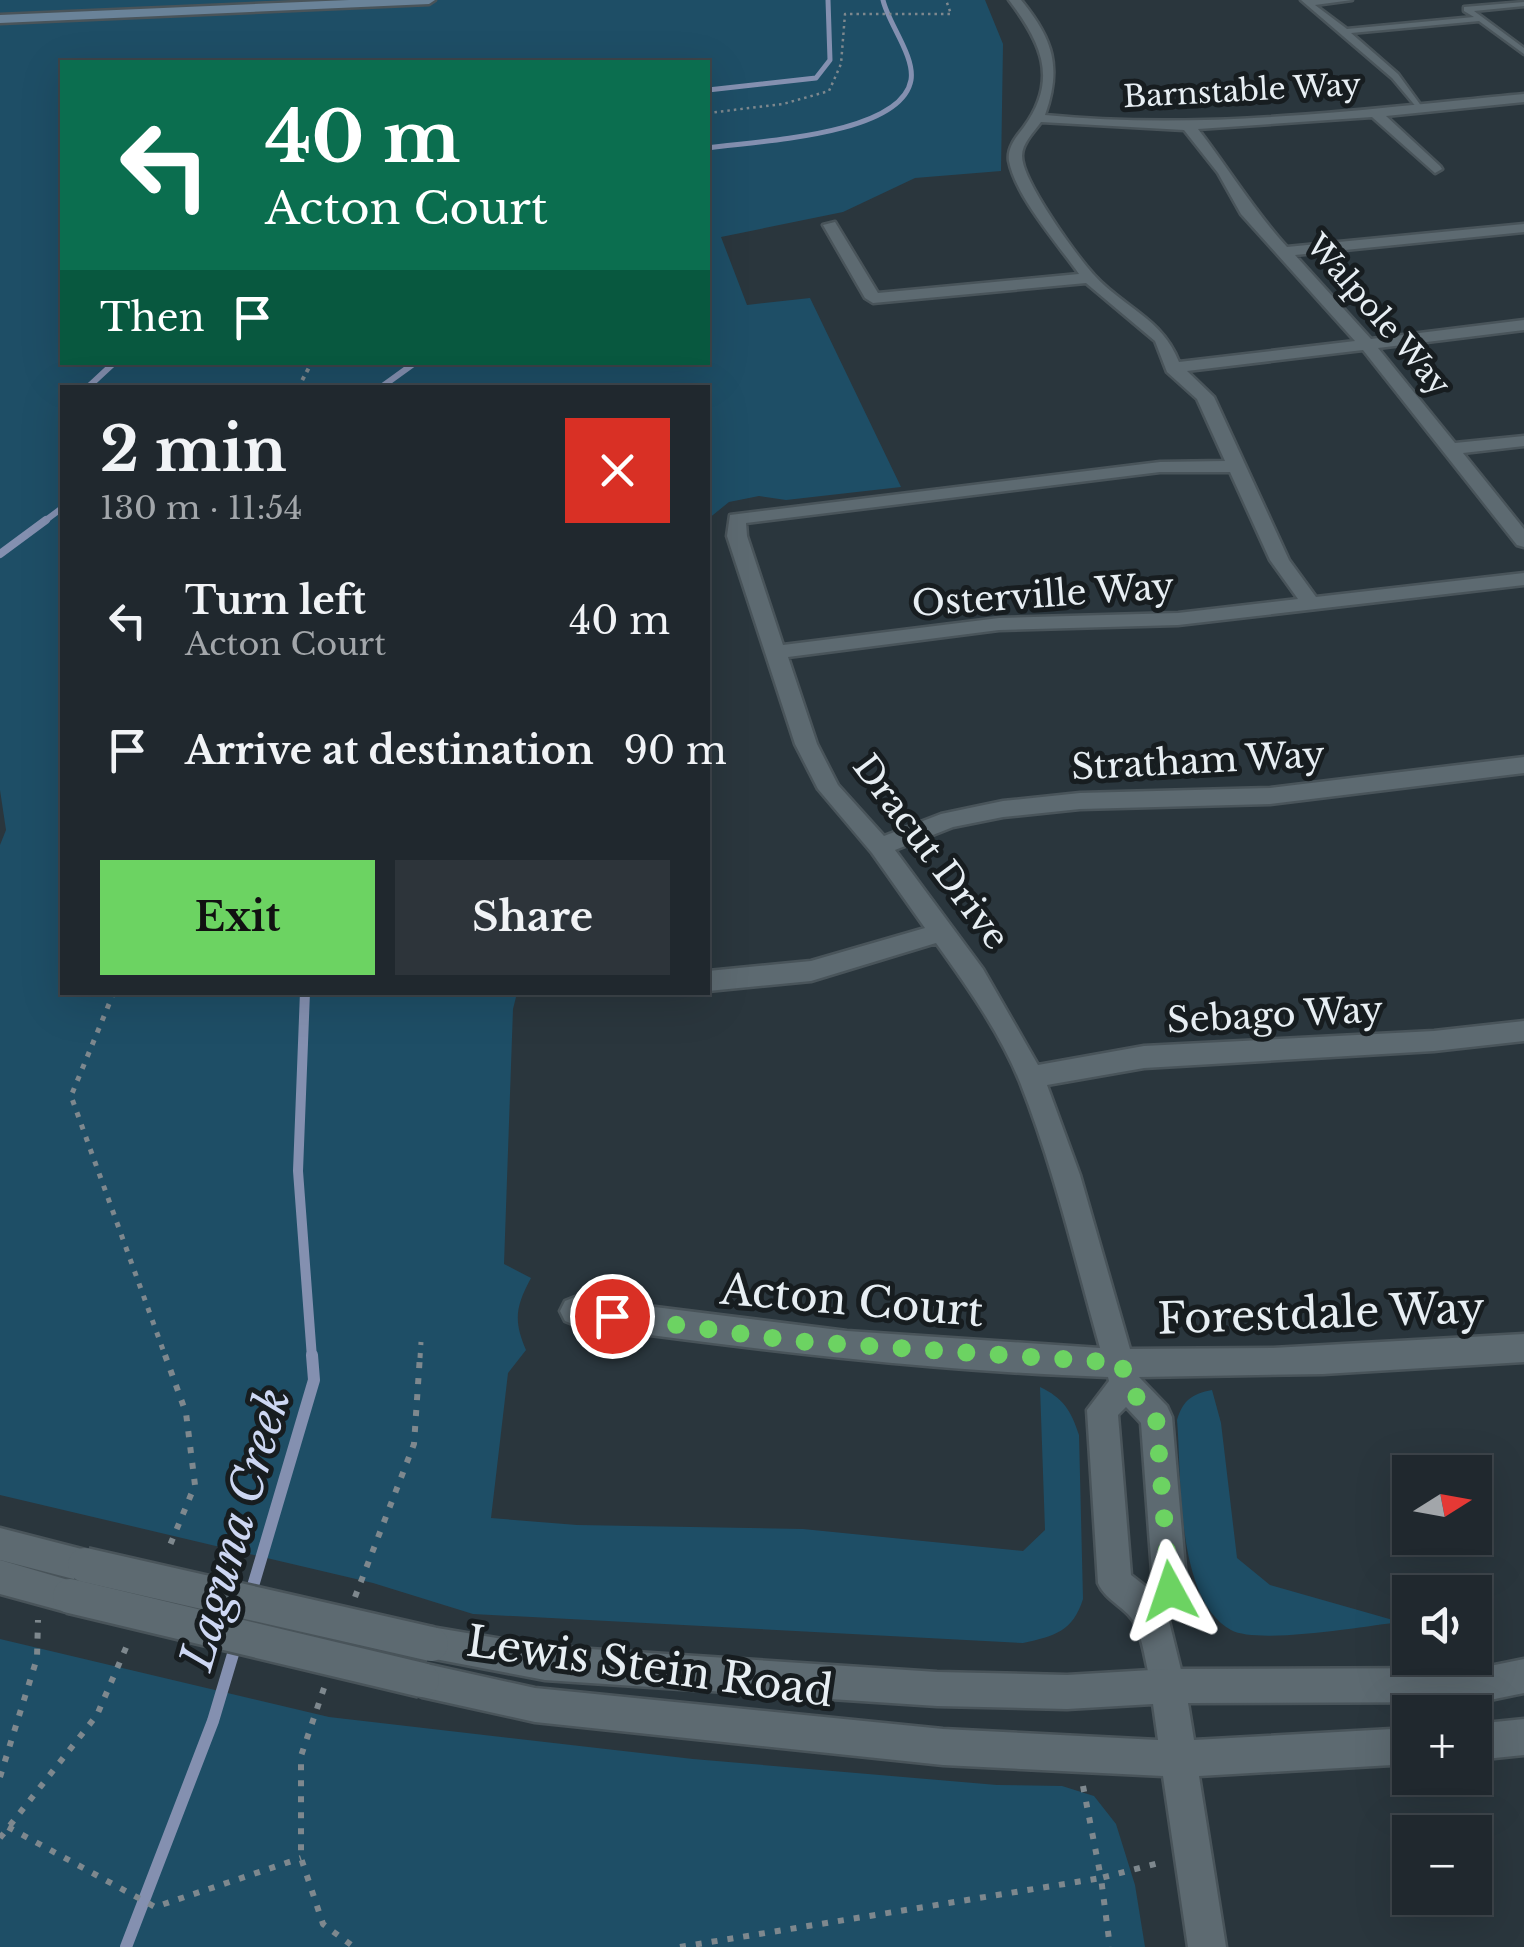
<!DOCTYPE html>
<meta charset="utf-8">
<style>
:root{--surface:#20282e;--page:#2d343a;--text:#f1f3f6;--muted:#a2a6aa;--line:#3d444a;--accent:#6cd362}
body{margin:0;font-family:"Libre Baskerville",serif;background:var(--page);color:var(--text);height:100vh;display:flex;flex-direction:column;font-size:38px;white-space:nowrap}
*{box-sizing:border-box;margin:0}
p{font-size:32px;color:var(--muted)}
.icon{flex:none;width:55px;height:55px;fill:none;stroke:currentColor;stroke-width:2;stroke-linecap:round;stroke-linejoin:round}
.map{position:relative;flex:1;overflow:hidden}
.panel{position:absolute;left:60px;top:385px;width:650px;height:610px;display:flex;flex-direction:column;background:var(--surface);border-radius:0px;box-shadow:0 10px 40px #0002,0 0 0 2px var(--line)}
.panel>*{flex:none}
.top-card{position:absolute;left:60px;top:60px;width:650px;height:305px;border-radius:0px;box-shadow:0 10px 40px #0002,0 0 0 2px var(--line);background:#0b6e4f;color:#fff;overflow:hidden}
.needle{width:65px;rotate:79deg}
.controls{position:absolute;left:1392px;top:1455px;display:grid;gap:20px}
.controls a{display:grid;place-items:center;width:100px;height:100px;border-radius:0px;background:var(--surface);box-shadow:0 10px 40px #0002,0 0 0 2px var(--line);font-size:50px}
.pin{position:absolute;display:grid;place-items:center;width:85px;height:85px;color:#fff;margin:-42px;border:5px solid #fff;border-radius:50%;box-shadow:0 2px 10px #0007}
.me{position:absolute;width:110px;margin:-55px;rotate:355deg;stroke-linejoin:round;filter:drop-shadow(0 0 8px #0008)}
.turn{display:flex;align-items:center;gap:35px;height:210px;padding:0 40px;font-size:45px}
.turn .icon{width:130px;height:130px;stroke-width:2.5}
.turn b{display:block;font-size:70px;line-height:85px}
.then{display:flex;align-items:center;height:95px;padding:0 40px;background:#0003;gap:20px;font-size:38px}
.round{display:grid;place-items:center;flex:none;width:105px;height:105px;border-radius:0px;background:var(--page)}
.headline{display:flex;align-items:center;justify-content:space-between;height:170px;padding:0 40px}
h1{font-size:60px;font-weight:700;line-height:75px}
.primary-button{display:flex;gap:20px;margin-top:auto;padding:20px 40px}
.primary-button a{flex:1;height:115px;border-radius:0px;background:var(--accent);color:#111;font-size:40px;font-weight:700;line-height:115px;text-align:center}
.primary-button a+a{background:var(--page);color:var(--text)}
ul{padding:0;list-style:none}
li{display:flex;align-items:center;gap:30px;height:130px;padding:0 40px}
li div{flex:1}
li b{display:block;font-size:38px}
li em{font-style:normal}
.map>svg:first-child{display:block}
.green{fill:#1e4e66;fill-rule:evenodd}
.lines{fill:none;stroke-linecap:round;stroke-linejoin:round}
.stream-far4{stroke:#8490b0;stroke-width:5}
.stream-far3{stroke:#8490b0;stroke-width:6}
.stream-far2{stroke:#8490b0;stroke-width:8}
.stream-far1{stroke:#8490b0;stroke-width:10}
.stream{stroke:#8490b0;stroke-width:12}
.service-casing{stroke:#49545a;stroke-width:5}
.minor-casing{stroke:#49545a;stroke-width:5}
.tertiary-casing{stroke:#49545a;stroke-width:5}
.secondary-casing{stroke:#49545a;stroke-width:5}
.path-far3{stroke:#7e888e;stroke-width:2.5;stroke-dasharray:2.5 4;stroke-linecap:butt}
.path-far2{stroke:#7e888e;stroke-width:4;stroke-dasharray:4 5;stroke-linecap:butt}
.path-far1{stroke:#7e888e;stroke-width:5;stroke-dasharray:5 8;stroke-linecap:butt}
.path{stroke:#7e888e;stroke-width:6;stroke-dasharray:6 10;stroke-linecap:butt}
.service{fill:#5d6a71;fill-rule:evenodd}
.minor{fill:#5d6a71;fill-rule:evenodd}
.tertiary{fill:#5d6a71;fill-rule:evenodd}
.secondary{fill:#6a8399;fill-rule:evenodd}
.tertiary-bridge-casing{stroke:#49545a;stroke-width:39;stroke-linecap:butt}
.tertiary-bridge{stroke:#5d6a71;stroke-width:34}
.route{stroke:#6cd362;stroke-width:18;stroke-dasharray:0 32.4}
.labels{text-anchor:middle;stroke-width:10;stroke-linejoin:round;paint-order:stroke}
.far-street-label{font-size:30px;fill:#e7eef3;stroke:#171d20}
.street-label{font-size:35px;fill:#e7eef3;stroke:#171d20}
.near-street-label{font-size:42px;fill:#e7eef3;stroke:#171d20}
.near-water-label{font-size:45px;font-style:italic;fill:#cdd7f3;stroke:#171d20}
</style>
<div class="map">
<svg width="1524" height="1947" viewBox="0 0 1524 1947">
<rect width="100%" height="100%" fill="#2a363d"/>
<!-- green -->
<g class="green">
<path d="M0 0H985L1003 44 1001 171 915 178 843 212 721 237 747 305 810 298 901 487 786 500 759 496 729 502 708 519V388H62V992L517 993 513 1009 504 1264 531 1278C516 1306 513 1320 526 1350L508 1373 491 1518 577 1525 803 1529 1023 1551 1045 1530 1040 1387C1063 1398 1071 1410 1079 1435L1083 1599C1073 1631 1055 1636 1023 1643L473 1614 373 1583 0 1495V845L6 830 0 790ZM62 62H708V362H62Z"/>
<path d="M1212 1390 1221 1423 1237 1558 1270 1585 1400 1622C1366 1626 1258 1645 1231 1630 1175 1599 1182 1477 1177 1420 1183 1400 1192 1394 1212 1390Z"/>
<path d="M0 1639 329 1717 693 1759 997 1785 1062 1786 1094 1796 1116 1824 1135 1885 1145 1947H0Z"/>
</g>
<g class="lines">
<!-- stream-far4 -->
<g class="stream-far4">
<path d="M708 90 816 78 830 60 828 0"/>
<path d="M708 148C754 141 901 136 911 80 915 56 888 23 883 0"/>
</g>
<!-- stream-far3 -->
<g class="stream-far3">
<path d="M87 388 115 362"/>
<path d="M380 388 416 362"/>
<path d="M42 523 62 508"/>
</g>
<!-- stream-far2 -->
<path class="stream-far2" d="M0 554 46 520"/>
<!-- stream-far1 -->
<path class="stream-far1" d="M305 992 298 1171 312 1358"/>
<!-- stream -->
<g class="stream">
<path d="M250 1596 314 1380 312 1355"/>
<path d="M126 1947 213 1721 236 1644"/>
</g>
<defs>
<path id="service" d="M1301 0H1352L1315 5 1347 29 1474 17 1464 11V7L1524 2V6L1474 11 1524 48V54L1479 21 1351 33 1398 74 1422 107 1418 109 1392 78Z"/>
<path id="minor" d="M1009 0H1021C1053 39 1062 67 1045 115 1207 131 1364 109 1524 94V102L1386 116 1440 166 1442 169 1435 173 1372 117 1198 129C1229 169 1253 210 1287 247L1524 224V232L1295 255 1371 339 1524 320V330L1378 348 1455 443 1524 436V446L1463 453 1524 529V547L1517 545 1363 350 1187 371 1214 397 1289 560 1316 597 1524 573V585L1178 625 999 630 788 657 817 744 838 785 884 836 941 814 1003 801 1080 793 1270 788 1524 757V773L1270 804 1080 809 1003 817 953 827 895 850 983 969 1038 1065 1144 1046 1434 1031 1524 1021V1041L1434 1051 1144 1068 1047 1085 1080 1175 1130 1349 1273 1348 1524 1334V1362L1323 1374 1139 1377 1167 1406 1172 1417 1187 1591 1168 1617 1185 1686 1180 1698 1168 1703 1156 1698C1146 1675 1146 1648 1136 1626 1129 1608 1106 1602 1098 1583L1087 1410 1109 1381 1108 1377C929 1371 752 1349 575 1325L565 1321 560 1311 565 1301 575 1297 847 1331 1100 1348C1075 1259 1054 1168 1020 1082 1000 1033 967 986 936 943L811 981 708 991V971L811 961 925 928 872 853 818 789 795 744 727 536 730 515 1160 462 1225 461 1197 399 1167 372 1155 341 1086 283 873 303 865 298 823 225 835 222 878 293 1079 274C1058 244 1016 197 1009 161 1007 148 1016 137 1024 127 1059 79 1041 42 1009 0ZM1041 122 1184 130 1218 173 1241 214 1355 341 1179 362C1162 318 1124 308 1094 275 1076 255 1022 181 1022 156 1022 143 1034 132 1041 122ZM1160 472H1230L1270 560 1298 599 1178 613 999 618 783 645 747 536 746 523ZM1126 1407 1141 1423 1153 1585 1149 1589 1131 1575 1118 1415Z"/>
<g id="tertiary">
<path d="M0 1528 97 1553 102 1565 97 1577 85 1582 0 1560Z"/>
<path d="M0 1560 82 1584 87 1596 82 1608 70 1613 0 1594Z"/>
<path d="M431 1627 545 1646 937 1672 1067 1675 1168 1669 1480 1668 1524 1659V1693L1480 1702 1188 1703 1194 1740 1410 1728V1764L1199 1776 1226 1947H1188L1163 1776 943 1765 535 1722 422 1697 410 1692 405 1680 410 1668 422 1663 535 1688 943 1729 1158 1740 1153 1704 1067 1709 937 1706 545 1680 419 1656 414 1644 419 1632Z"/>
<path d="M1524 1719V1755L1475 1760V1724Z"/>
</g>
<path id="secondary" d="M349 0H435L429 4 0 23V15Z"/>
</defs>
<!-- service casing -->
<use href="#service" class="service-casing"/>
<!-- minor casing -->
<use href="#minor" class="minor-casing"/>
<!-- tertiary casing -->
<use href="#tertiary" class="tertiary-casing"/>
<!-- secondary casing -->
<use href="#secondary" class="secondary-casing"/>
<!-- path-far3 -->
<path class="path-far3" d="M708 113 783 104 829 91 841 64 845 14H951L946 0"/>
<!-- path-far2 -->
<path class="path-far2" d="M298 388 312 362"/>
<!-- path-far1 -->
<g class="path-far1">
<path d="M114 992 71 1096 166 1358"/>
<path d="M420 1358 421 1342"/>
</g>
<!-- path -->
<g class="path">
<path d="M165 1355 186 1413 195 1485 168 1550"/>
<path d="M355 1597 414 1444 420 1355"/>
<path d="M324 1688 301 1756V1858L323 1924 354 1947"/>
<path d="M0 1777 37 1658 38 1620"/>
<path d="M1083 1786 1101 1878 1159 1863"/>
<path d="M8 1827 155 1907 301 1858"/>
<path d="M0 1838 97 1715 128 1643"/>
<path d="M680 1947 1101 1878 1110 1947"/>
</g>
<!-- service -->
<use href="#service" class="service"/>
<!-- minor -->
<use href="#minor" class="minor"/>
<!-- tertiary -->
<use href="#tertiary" class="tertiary"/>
<!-- secondary -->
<use href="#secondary" class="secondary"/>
<defs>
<g id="tertiary-bridge">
<path d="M85 1565 431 1644"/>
<path d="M70 1596 422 1680"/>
</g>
</defs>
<!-- tertiary-bridge casing -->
<use href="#tertiary-bridge" class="tertiary-bridge-casing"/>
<!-- tertiary-bridge -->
<use href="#tertiary-bridge" class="tertiary-bridge"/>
</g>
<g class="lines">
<!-- route -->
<path class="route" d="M612 1316 795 1341 1122 1363 1126 1386 1156 1417 1170 1591"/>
</g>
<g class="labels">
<!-- far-street labels -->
<g class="far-street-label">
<text transform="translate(1242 91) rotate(-3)" y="10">Barnstable Way</text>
<text transform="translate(1378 315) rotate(49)" y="10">Walpole Way</text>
</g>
<!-- street labels -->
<g class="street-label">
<text transform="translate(1043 595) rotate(-4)" y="12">Osterville Way</text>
<text transform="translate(1198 761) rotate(-3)" y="12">Stratham Way</text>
<text transform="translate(931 852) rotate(53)" y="12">Dracut Drive</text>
<text transform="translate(1275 1015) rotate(-3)" y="12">Sebago Way</text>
</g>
<!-- near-street labels -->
<g class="near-street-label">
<text transform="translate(852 1300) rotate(5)" y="15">Acton Court</text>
<text transform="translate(1321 1313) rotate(-2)" y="15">Forestdale Way</text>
<text transform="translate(650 1666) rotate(8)" y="15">Lewis Stein Road</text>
</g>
<!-- near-water labels -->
<g class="near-water-label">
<text transform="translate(235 1529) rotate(-74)" y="16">Laguna Creek</text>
</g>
</g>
</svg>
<div class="controls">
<a><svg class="needle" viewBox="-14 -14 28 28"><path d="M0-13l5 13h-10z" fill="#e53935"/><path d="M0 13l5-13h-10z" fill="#a2a6aa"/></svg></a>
<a><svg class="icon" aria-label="sound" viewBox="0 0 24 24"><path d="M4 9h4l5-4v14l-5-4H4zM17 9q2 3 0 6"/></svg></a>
<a>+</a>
<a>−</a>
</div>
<div class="pin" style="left:612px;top:1316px;background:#d93025"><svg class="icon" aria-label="arrive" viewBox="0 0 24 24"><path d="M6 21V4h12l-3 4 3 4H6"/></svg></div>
<svg class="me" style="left:1170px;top:1591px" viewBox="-20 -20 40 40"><path d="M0-17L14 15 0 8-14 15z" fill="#6cd362" stroke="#fff" stroke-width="4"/></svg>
<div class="top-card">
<div class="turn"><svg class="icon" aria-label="left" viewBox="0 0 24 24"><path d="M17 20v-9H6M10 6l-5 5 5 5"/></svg><div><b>40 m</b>Acton Court</div></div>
<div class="then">Then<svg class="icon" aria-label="arrive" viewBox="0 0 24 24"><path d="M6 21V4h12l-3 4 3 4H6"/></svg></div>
</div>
<section class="panel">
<div class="headline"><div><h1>2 min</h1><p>130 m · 11:54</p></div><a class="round" style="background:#d93025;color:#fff"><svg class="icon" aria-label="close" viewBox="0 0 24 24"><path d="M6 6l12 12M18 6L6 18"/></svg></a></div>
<ul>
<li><svg class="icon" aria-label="left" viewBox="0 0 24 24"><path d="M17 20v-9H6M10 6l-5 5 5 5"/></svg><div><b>Turn left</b><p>Acton Court</p></div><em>40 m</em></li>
<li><svg class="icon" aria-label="arrive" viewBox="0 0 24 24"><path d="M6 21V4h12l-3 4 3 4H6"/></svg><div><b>Arrive at destination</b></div><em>90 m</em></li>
</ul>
<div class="primary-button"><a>Exit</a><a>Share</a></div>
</section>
</div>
